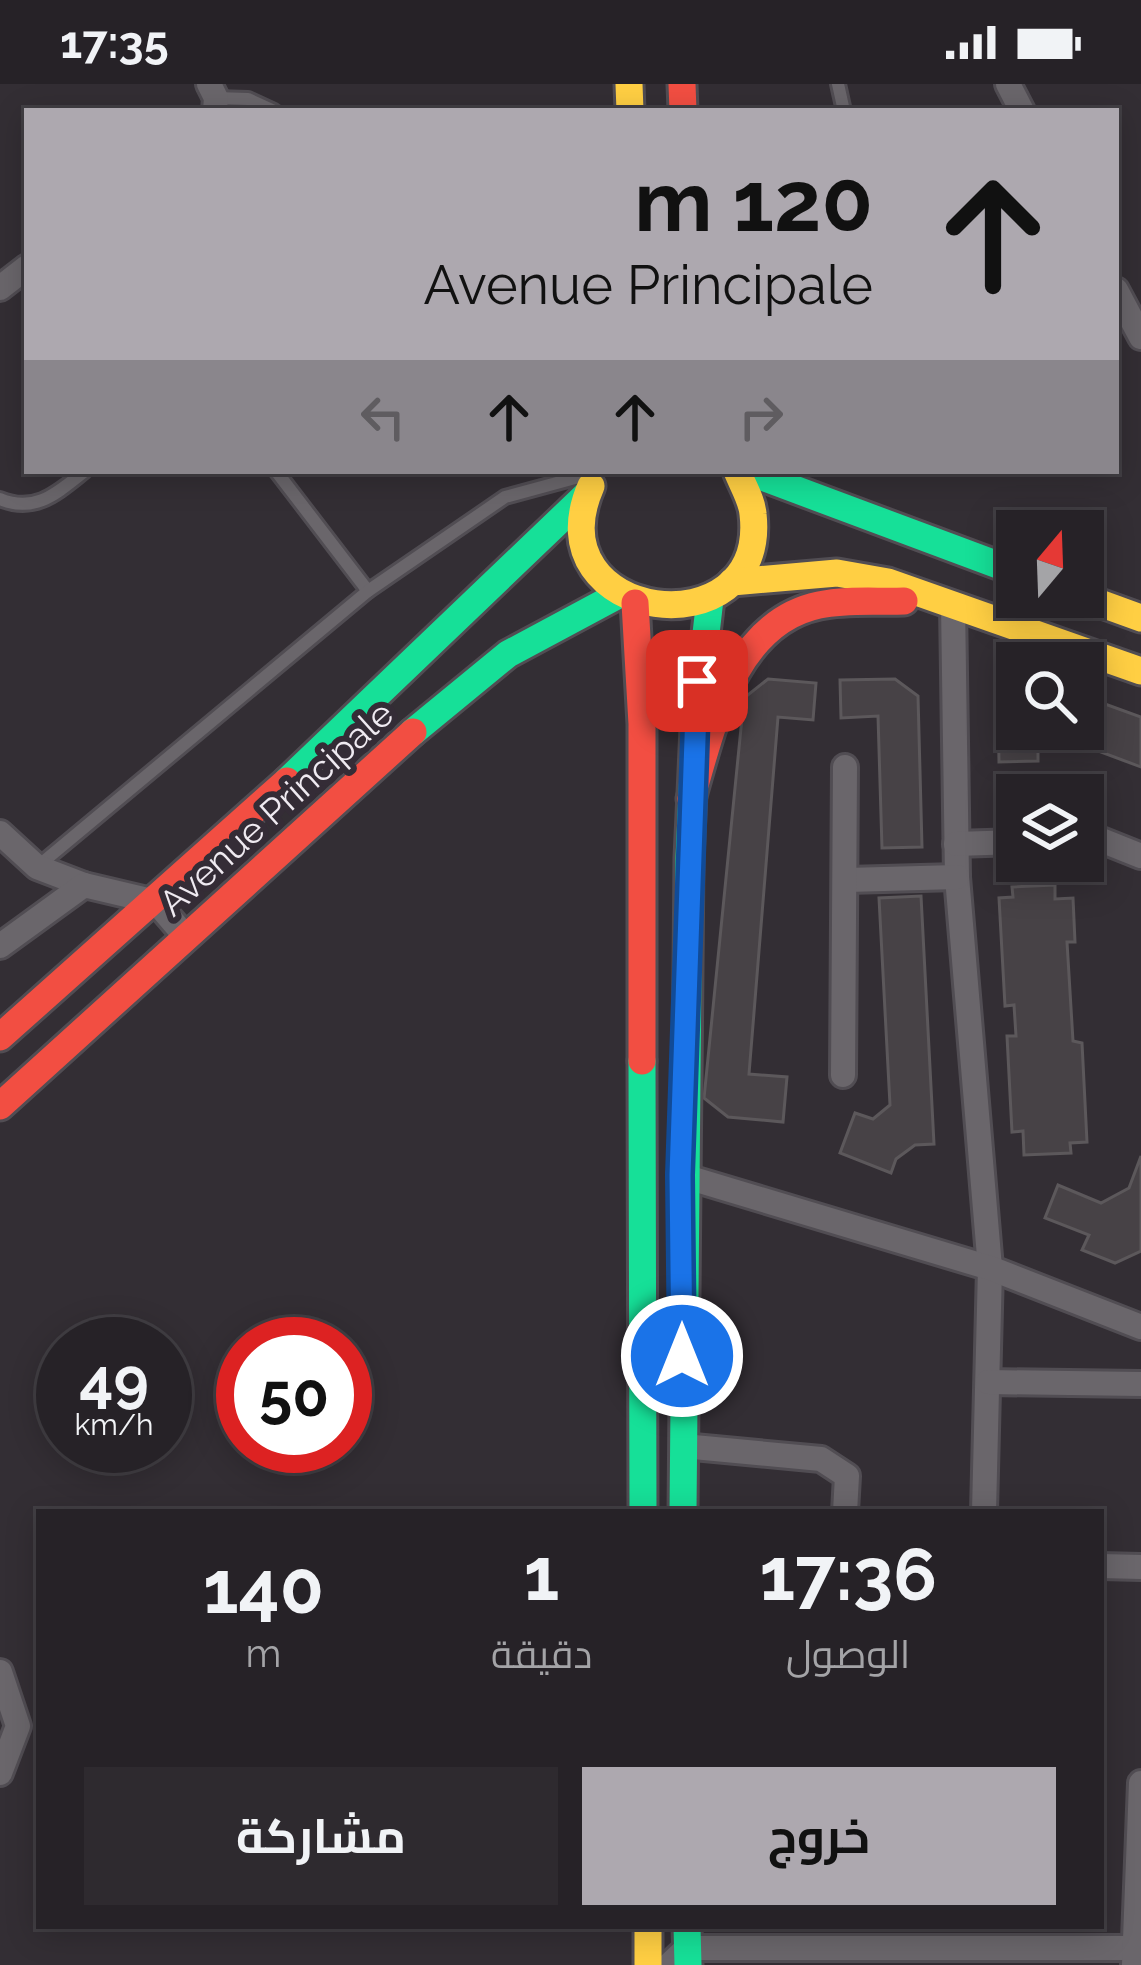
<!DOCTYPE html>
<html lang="ar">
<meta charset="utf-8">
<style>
:root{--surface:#262227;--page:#2e2a2f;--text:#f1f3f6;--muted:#a4a4a7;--line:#423f44;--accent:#ada8af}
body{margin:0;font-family:Raleway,Cairo,sans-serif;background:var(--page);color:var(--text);direction:rtl;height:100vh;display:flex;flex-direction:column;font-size:45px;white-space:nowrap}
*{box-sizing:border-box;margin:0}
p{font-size:39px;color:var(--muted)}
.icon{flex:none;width:66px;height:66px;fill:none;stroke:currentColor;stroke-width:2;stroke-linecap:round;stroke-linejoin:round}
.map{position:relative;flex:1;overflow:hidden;direction:ltr}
.side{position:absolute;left:36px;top:1425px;width:1068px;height:420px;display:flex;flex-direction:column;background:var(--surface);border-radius:0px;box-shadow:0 6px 30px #0003,0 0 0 3px var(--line);direction:rtl}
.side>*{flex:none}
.banner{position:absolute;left:24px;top:24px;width:1095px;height:366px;border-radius:0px;box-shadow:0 6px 30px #0003,0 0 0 3px var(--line);direction:rtl;background:#ada8af;color:#111;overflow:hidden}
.needle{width:78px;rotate:19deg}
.buttons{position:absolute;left:996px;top:426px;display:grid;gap:24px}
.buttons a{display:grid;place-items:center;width:108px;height:108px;border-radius:0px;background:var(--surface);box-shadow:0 6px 30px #0003,0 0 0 3px var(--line);font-size:60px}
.speed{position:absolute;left:36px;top:1233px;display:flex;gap:24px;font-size:60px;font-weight:700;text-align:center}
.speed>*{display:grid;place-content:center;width:156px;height:156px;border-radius:50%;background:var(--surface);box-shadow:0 6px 30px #0003,0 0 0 3px var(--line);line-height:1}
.speed small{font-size:30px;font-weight:400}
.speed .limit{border:18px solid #d22;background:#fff;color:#111}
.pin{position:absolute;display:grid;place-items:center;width:102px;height:102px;color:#fff;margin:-51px;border-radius:24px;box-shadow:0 6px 18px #0006}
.me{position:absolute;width:132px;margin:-66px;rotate:0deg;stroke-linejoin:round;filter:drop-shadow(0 0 9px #0008)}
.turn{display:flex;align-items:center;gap:42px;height:252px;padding:0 48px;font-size:54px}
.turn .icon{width:156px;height:156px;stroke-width:2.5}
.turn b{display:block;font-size:84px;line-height:102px}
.lanes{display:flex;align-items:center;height:114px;padding:0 48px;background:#0003;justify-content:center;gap:60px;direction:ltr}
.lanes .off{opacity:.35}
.eta{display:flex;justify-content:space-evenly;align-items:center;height:204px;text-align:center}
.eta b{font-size:72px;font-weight:700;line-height:84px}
.button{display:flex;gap:24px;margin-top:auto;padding:24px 48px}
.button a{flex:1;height:138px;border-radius:0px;background:var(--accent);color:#111;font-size:48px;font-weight:700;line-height:138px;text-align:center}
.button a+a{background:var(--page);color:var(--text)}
.status{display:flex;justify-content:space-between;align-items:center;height:84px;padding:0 60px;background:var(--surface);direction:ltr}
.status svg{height:33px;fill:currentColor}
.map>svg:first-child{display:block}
.building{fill:#474246;stroke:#5c585b;stroke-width:3}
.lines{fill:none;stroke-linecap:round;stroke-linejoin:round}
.lane-casing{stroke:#514d53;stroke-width:18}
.street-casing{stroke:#514d53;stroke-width:30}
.fast-casing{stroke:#514d53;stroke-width:33}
.slow-casing{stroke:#514d53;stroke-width:33}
.jam-casing{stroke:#514d53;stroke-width:33}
.lane{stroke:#6a666b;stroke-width:12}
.street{stroke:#6a666b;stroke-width:24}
.fast{stroke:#16e098;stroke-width:27}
.slow{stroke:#ffcf43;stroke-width:27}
.jam{stroke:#f24e42;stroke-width:27}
.route-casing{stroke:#114b97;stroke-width:30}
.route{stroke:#1a73e8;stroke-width:21}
.labels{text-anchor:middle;stroke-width:12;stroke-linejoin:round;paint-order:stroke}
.street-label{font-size:36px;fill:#efeaf1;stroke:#342c36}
</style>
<div class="status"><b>17:35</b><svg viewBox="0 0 49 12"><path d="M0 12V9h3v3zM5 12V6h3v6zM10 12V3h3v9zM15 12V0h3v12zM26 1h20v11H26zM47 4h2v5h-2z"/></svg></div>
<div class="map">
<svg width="1141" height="1881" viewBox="0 0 1141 1881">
<rect width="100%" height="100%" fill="#332e34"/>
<!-- building -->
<g class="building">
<path d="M768 595 816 599 813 636 778 633 749 990 787 993 783 1038 728 1033 704 1014 744 614Z"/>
<path d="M895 595 918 612 922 763 882 764 878 632 841 634 840 596Z"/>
<path d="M1083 612 1141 633V683L1053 650 1038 664V677L999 678 998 623 1017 622V645H1083Z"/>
<path d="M1055 801V815L1073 814 1075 858H1067L1073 957 1082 959 1087 1058 1070 1059 1071 1069 1024 1071 1023 1047 1012 1048 1007 952H1016L1014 921 1005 922 999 814 1013 813 1012 803Z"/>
<path d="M921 812 934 1060 915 1061 896 1075 891 1089 840 1069 855 1029 873 1035 890 1021 879 814Z"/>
<path d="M1141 1072V1167L1115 1179 1082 1166 1089 1151 1045 1134 1058 1101 1101 1119 1129 1104Z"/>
</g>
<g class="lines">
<defs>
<g id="lane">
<path d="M838 0 844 27"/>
<path d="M216 14 248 15 274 27"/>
<path d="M276 387 368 507"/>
<path d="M0 415C36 430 58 408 85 387"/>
<path d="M37 783 368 507 505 413 586 391"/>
</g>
<g id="street">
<path d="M209 0 216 14 215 27"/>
<path d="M1008 0 1022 27"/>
<path d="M0 204 27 183"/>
<path d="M1116 206 1141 253"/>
<path d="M953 520 957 793 990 1184 984 1428"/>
<path d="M0 749 37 783 84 801"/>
<path d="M1083 757 1101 756 1141 772"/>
<path d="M956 760 1017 758"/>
<path d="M847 796 957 793"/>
<path d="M0 862 84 801 156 818 186 853"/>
<path d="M843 991 845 683"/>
<path d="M680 1091 990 1184 1141 1243"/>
<path d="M988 1298 1141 1300"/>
<path d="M683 1362 821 1375 847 1392 845 1428"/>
<path d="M1101 1482 1141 1483"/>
<path d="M0 1588 18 1642 0 1689"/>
<path d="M669 1881 687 1864H1141"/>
<path d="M1134 1881 1141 1699"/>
</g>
<g id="fast">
<path d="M746 387 1017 488"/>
<path d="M413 648 508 570 620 510"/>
<path d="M287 697 586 411"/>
<path d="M642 977 643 1428"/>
<path d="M683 1428 689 774 695 644 710 515"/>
<path d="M687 1842 688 1881"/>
</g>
<g id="slow">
<path d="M629 0 630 27"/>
<path d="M591 402C531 539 769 569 753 430 752 416 742 400 737 387"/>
<path d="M732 498 837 489 888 498 1141 587"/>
<path d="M1083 513 1141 534"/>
<path d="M648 1842V1881"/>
</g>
<g id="jam">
<path d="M682 0 683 27"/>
<path d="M635 519 642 640V977"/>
<path d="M691 715C712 644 733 539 819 521 847 515 876 518 904 517"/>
<path d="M0 953 287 697"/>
<path d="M0 1022 413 648"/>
</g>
</defs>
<!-- lane casing -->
<use href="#lane" class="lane-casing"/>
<!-- street casing -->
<use href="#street" class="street-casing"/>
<!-- fast casing -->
<use href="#fast" class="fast-casing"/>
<!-- slow casing -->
<use href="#slow" class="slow-casing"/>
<!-- jam casing -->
<use href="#jam" class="jam-casing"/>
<!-- lane -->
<use href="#lane" class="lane"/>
<!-- street -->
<use href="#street" class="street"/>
<!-- fast -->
<use href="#fast" class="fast"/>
<!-- slow -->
<use href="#slow" class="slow"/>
<!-- jam -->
<use href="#jam" class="jam"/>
</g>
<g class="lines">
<defs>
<path id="route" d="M682 1272 680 1091 697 597"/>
</defs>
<!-- route casing -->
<use href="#route" class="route-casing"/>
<!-- route -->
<use href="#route" class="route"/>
</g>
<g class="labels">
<!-- street labels -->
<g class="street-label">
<text transform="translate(276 724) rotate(-42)" y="13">Avenue Principale</text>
</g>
</g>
</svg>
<div class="buttons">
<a><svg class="needle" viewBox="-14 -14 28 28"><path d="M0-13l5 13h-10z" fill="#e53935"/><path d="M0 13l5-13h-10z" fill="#a4a4a7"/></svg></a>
<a><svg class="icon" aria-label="search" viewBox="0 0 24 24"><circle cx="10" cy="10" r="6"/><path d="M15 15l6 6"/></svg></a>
<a><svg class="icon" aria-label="layers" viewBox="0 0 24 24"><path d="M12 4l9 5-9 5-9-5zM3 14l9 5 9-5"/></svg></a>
</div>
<div class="speed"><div>49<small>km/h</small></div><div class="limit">50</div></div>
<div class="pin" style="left:697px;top:597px;background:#d93025"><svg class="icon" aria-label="arrive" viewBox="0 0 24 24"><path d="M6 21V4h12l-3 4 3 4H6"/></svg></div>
<svg class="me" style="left:682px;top:1272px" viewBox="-20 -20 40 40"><circle r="17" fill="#1a73e8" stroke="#fff" stroke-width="3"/><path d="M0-11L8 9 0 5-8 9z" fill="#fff"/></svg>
<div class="banner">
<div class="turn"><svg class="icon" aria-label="ahead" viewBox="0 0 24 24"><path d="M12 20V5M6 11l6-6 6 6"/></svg><div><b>120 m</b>Avenue Principale</div></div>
<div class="lanes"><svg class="icon off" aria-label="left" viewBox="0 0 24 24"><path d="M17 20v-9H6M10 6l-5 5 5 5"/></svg><svg class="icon" aria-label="ahead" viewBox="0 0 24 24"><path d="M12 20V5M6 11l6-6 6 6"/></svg><svg class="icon" aria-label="ahead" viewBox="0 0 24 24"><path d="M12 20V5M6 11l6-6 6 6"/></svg><svg class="icon off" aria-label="right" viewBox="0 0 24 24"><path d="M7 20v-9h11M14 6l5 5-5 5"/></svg></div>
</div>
<section class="side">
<div class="eta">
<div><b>17:36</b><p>الوصول</p></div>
<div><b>1</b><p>دقيقة</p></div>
<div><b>140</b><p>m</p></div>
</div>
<div class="button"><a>خروج</a><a>مشاركة</a></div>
</section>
</div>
